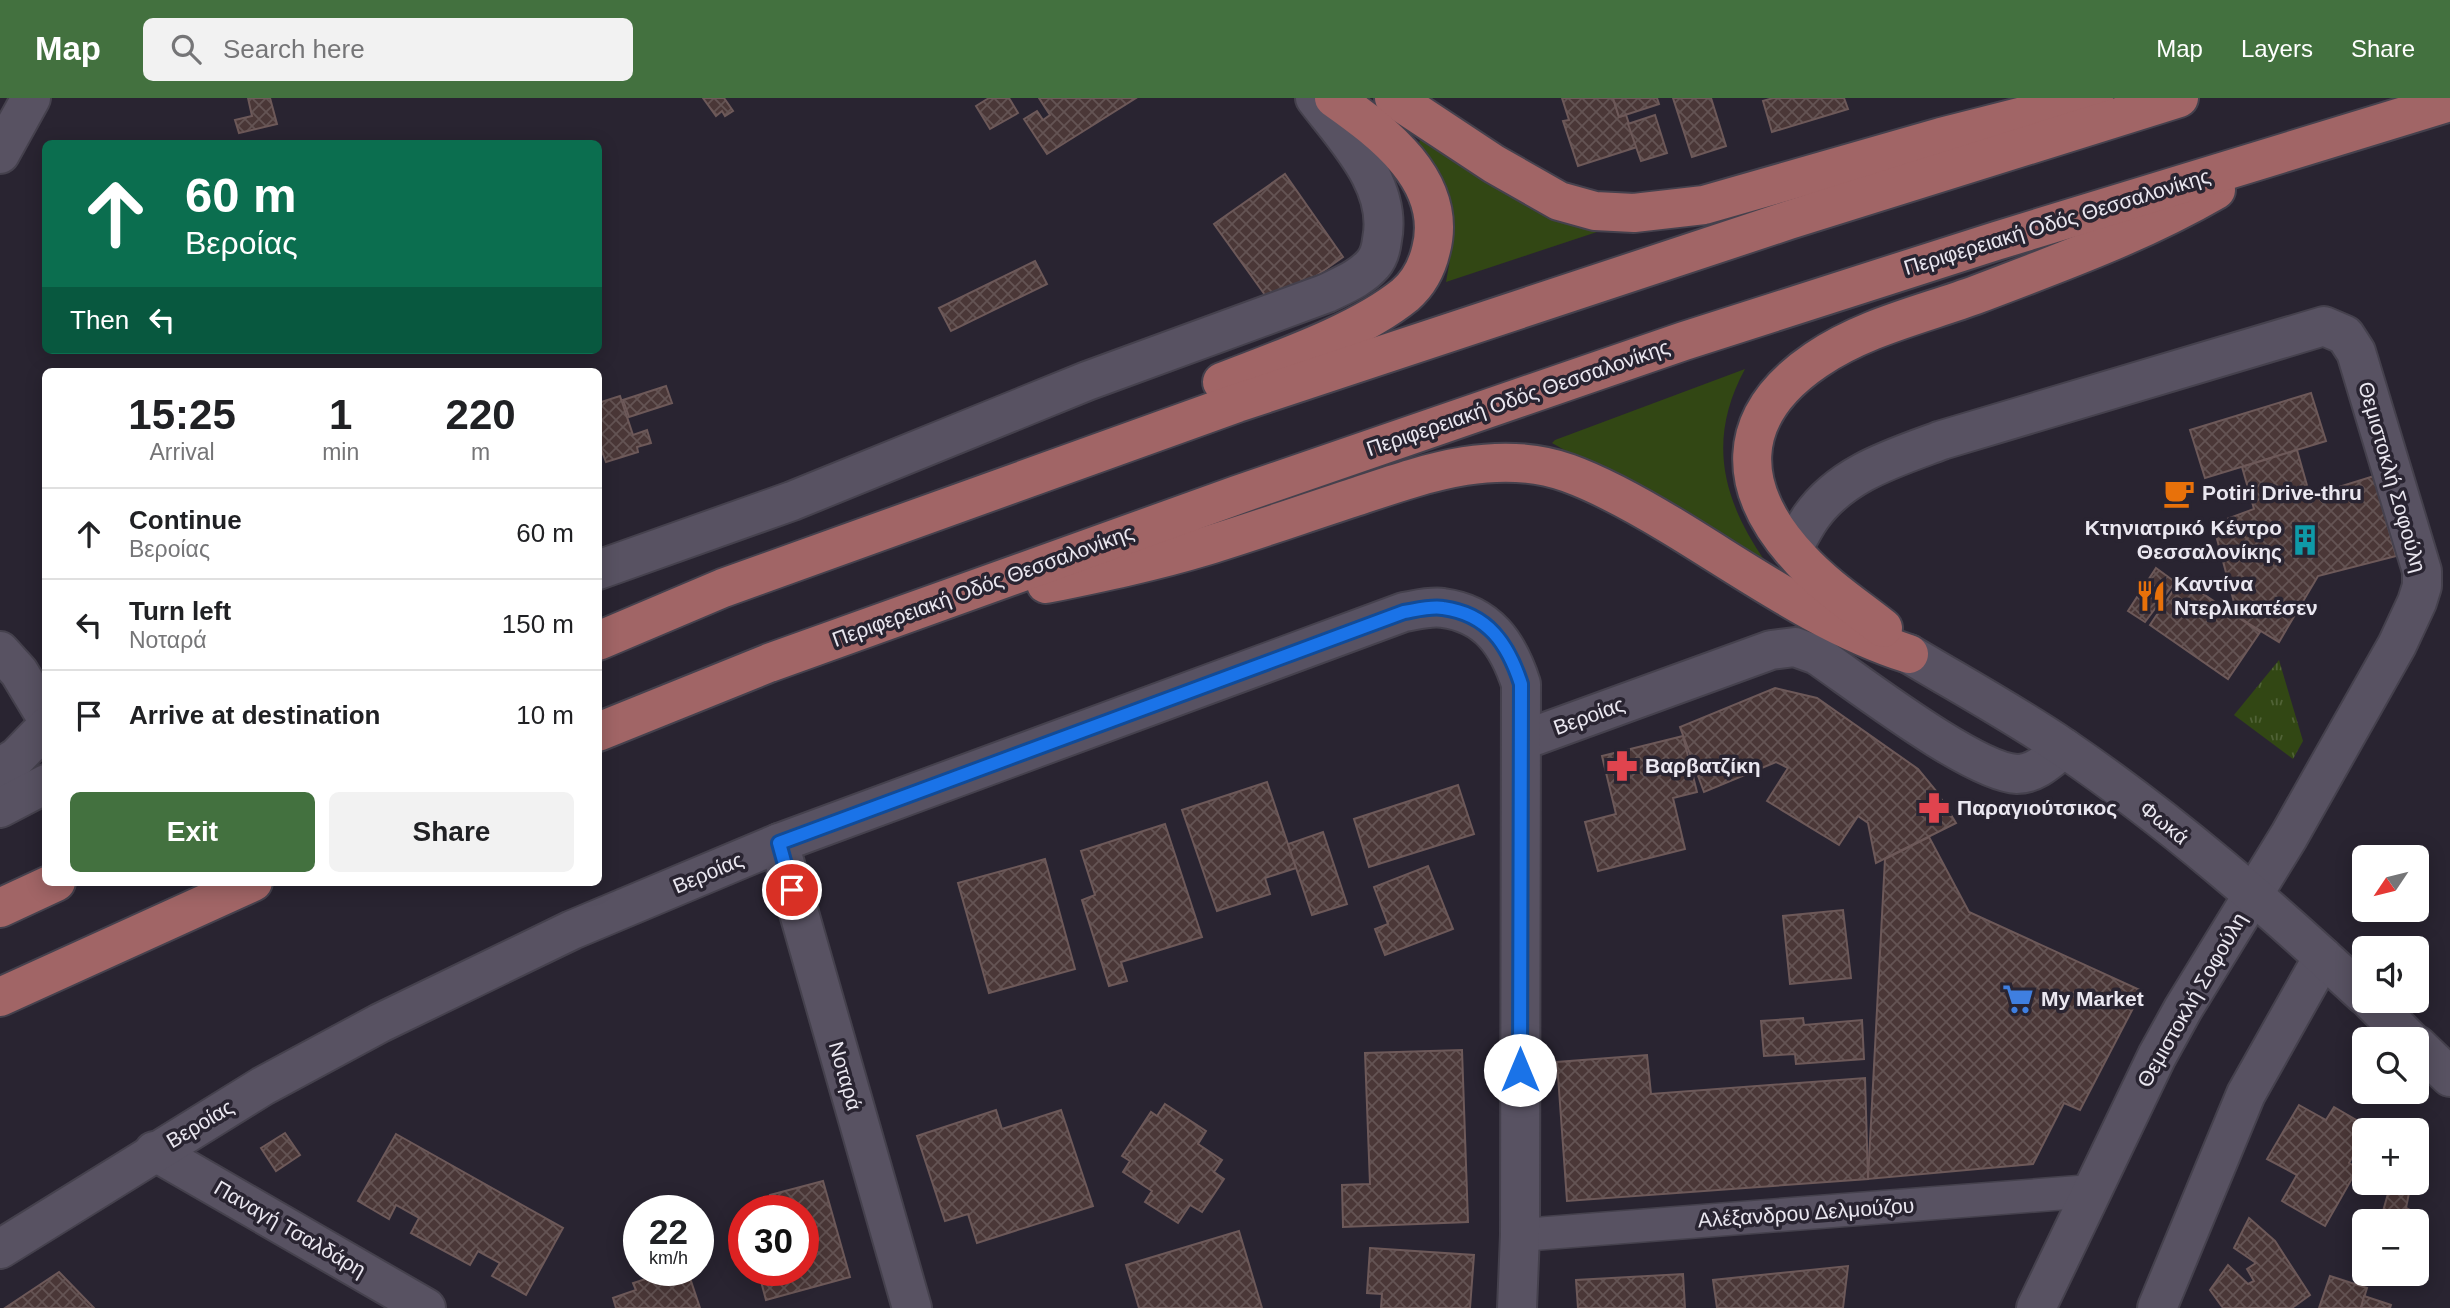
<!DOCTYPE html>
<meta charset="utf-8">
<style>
:root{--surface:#fff;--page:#f2f2f2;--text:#202124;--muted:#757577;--line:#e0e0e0;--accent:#43713f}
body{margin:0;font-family:Arial,sans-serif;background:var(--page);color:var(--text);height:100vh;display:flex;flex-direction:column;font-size:26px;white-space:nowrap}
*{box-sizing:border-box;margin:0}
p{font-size:23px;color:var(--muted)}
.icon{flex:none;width:38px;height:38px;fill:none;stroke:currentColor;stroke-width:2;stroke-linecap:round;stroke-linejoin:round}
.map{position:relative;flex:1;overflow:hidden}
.drawer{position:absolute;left:42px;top:270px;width:560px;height:518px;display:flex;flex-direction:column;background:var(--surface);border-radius:10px;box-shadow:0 4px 18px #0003}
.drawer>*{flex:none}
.hud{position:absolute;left:42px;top:42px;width:560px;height:214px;border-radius:10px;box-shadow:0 4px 18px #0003;background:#0b6e4f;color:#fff;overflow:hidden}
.needle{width:46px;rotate:235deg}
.controls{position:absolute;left:2352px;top:747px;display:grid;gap:14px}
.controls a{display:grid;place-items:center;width:77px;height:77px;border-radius:10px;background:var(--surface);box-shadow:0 4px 18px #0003;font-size:35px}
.speed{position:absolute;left:623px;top:1097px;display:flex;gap:14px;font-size:35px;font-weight:700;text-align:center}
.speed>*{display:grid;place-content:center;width:91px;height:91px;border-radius:50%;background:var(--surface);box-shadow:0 4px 18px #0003;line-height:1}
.speed small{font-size:18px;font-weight:400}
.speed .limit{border:10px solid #d22;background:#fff;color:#111}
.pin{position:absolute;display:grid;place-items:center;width:60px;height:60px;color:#fff;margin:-30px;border:4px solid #fff;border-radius:50%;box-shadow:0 2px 7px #0007}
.me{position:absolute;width:77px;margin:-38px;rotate:0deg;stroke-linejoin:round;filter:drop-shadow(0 0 5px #0008)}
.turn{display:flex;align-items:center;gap:24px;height:147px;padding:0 28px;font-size:32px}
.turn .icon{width:91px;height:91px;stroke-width:2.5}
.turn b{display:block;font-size:49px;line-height:60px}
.then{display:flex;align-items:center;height:66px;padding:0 28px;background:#0003;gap:14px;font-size:26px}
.eta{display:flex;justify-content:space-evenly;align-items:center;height:119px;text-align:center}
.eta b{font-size:42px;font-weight:700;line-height:49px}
.cta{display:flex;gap:14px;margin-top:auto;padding:14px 28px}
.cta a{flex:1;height:80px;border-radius:10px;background:var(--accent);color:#fff;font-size:28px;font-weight:700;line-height:80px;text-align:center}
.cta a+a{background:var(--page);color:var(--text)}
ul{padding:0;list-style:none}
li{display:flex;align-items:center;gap:21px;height:91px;padding:0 28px;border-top:2px solid var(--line)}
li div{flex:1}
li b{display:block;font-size:26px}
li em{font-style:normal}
header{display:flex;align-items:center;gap:42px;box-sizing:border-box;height:98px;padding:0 35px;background:var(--accent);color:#fff}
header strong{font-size:33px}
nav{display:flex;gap:38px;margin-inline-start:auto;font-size:24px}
.search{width:490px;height:63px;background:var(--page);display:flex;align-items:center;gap:18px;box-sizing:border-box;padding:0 24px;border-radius:10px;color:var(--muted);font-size:26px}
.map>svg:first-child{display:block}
.grass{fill:#324714}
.park{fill:url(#park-tufts)}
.building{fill:url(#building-cross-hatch);stroke:#6d5959;stroke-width:2}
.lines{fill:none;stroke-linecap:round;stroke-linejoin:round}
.pedestrian-casing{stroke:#45414d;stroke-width:35}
.minor-casing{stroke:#45414d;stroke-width:42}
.secondary-casing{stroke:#45414d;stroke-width:42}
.trunk-casing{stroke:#45414d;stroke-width:42}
.pedestrian{stroke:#585262;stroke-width:32}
.minor{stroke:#585262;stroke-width:38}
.secondary{stroke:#585262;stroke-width:38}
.trunk{stroke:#a16566;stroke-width:38}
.route-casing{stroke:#114b97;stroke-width:18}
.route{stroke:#1a73e8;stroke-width:12}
.labels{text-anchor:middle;stroke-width:7;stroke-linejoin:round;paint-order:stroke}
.street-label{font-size:21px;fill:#eae7f0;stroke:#292431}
.poi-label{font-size:21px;font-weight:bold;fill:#eae7f0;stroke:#292431;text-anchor:start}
</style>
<header>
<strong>Map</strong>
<div class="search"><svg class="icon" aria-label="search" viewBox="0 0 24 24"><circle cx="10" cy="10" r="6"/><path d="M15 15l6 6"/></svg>Search here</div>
<nav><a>Map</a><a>Layers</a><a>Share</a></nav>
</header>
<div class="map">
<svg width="2450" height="1210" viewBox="0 0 2450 1210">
<defs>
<pattern id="park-tufts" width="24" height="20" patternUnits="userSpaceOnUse" patternTransform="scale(1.75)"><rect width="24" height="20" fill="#324714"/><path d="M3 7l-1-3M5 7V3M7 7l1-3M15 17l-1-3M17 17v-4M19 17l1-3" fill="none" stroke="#506236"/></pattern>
<pattern id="building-cross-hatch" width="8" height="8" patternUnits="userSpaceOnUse" patternTransform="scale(1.75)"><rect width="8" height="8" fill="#4a3737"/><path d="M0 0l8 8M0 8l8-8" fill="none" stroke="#645454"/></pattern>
</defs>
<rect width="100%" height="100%" fill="#292431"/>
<!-- grass -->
<g class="grass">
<path d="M1421 41 1609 130 1446 184C1453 146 1458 113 1439 76 1434 65 1424 55 1419 44Z"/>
<path d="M1745 271C1707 341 1722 401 1765 463V465L1552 345 1555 342Z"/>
</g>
<!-- park -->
<path class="park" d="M2279 562 2303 643 2293 661 2234 617Z"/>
<!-- building -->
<g class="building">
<path d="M248 0H270L277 26 239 35 235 22 252 18Z"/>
<path d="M703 0H724L733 13 725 18 722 13 716 18Z"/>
<path d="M989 0H1009L1018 15 990 31 976 8Z"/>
<path d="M1039 0H1136L1047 56 1024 21 1037 13 1043 22 1050 17Z"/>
<path d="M1562 0H1613L1619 19 1626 17 1637 49 1578 68 1563 23 1569 22Z"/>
<path d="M1613 0H1657L1659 6 1619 19Z"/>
<path d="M1673 0H1711L1726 48 1692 59Z"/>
<path d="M1773 0H1844L1848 11 1772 34 1763 3Z"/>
<path d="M1655 17 1667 55 1641 63 1628 26Z"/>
<path d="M1285 76 1343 159 1273 208 1214 126Z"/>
<path d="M1035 163 1047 186 951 233 939 210Z"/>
<path d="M666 288 672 305 629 319 623 302Z"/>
<path d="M2311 295 2326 343 2205 380 2190 332Z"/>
<path d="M620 298 633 337 647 332 651 345 637 349 638 354 606 364 598 343V305Z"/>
<path d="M2297 352 2310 398 2374 378 2396 458 2318 478 2279 544 2238 519 2213 426 2254 411 2242 369Z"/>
<path d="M2156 470 2175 484 2145 524 2128 513Z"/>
<path d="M2181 481 2260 534 2228 581 2150 527Z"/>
<path d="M1775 590 1817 600 1918 671 1937 694 1956 725 1876 765 1868 725 1858 718 1839 747 1767 703 1788 670 1776 664 1704 694 1680 629Z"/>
<path d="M1683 638 1697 694 1673 700 1685 751 1598 773 1585 724 1616 716 1602 658Z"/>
<path d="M1267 684 1296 770 1265 780 1270 796 1217 813 1182 712Z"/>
<path d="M1458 687 1474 736 1369 769 1354 721Z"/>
<path d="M1165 726 1202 839 1121 864 1127 883 1109 888 1082 802 1095 797 1081 753Z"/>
<path d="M1323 734 1347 806 1312 817 1288 746Z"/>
<path d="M1929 739 1969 814 2142 893 2080 1012 2064 1005 2033 1066 1868 1081 1885 761Z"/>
<path d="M1045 761 1075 871 989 895 958 785Z"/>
<path d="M1428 768 1453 831 1385 857 1375 831 1388 826 1374 789Z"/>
<path d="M1843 812 1851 880 1790 886 1783 818Z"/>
<path d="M1803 920 1804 927 1862 922 1864 961 1796 966 1795 956 1764 958 1761 923Z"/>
<path d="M1462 952 1468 1124 1343 1129 1342 1087 1370 1086 1365 955Z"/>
<path d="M1647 957 1651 996 1865 980 1868 1081 1567 1103 1557 964Z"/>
<path d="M1165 1006 1206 1033 1198 1046 1222 1062 1214 1074 1224 1081 1202 1114 1190 1107 1178 1125 1145 1104 1152 1093 1123 1074 1130 1063 1122 1058 1151 1014 1157 1018Z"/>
<path d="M2299 1007 2326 1022 2334 1009 2370 1030 2368 1032H2364V1040L2349 1065 2358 1070 2325 1128 2282 1103 2297 1077 2267 1061Z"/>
<path d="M996 1012 1002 1031 1061 1012 1093 1108 977 1145 968 1116 945 1123 917 1038Z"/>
<path d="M285 1035 300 1057 276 1073 261 1050Z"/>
<path d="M396 1036 563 1130 526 1197 492 1178 500 1165 478 1153 470 1167 411 1135 419 1120 396 1107 389 1121 358 1103Z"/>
<path d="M823 1083 850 1179 766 1202 758 1172H803V1113H774L770 1097Z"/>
<path d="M2391 1085H2411L2406 1110 2400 1124H2380Z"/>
<path d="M2406 1110 2426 1120 2417 1139V1124H2400Z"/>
<path d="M2249 1120 2275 1143 2310 1197 2292 1210H2223L2210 1192 2228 1167 2248 1186 2254 1183 2247 1171 2256 1165 2234 1150Z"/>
<path d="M1239 1133 1262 1210H1139L1126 1167Z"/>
<path d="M1370 1150 1474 1157 1470 1210H1381L1382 1196 1367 1195Z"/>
<path d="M1848 1168 1843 1210H1717L1713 1182Z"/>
<path d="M59 1174 94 1210H5Z"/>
<path d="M688 1174 700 1210H616L613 1200 636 1192 633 1185 664 1175 666 1181Z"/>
<path d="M1683 1176 1685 1210H1578L1576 1182Z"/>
<path d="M2330 1178 2367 1190 2361 1210H2319Z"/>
<path d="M2364 1198 2391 1207 2390 1210H2361Z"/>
</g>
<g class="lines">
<defs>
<path id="pedestrian" d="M1520 1137 2092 1093"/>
<g id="minor">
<path d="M0 56 31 0"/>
<path d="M1792 452C1798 441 1804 429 1811 419 1842 375 1894 360 1942 342L2324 228 2345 237 2356 254 2422 473V488L2417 504 2397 547 2289 738 2183 911 2157 958 2036 1210"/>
<path d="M598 472 792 403 1087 283 1327 195C1343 187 1361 180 1373 166 1379 159 1381 151 1382 142 1393 87 1345 40 1315 0"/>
<path d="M0 553 19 574 46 619"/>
<path d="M1521 643 1771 552 1795 549 1817 557C1858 585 1973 674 2017 676 2036 676 2050 661 2064 650"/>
<path d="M0 670 17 659 46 629"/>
<path d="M0 710 46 686"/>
<path d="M779 745 912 1210"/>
<path d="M154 1053 426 1210"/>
<path d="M0 1151 263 988 380 925 572 832 779 745 1404 514C1416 512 1431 508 1443 510 1488 516 1508 546 1521 586L1520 1137 1517 1210"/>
<path d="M2157 1210 2246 996 2323 859"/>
</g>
<g id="secondary">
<path d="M1909 556C1961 587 2014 616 2064 650 2171 723 2270 809 2364 897"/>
<path d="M2371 903 2410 942"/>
<path d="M2417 947 2450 979"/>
</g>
<g id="trunk">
<path d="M1394 0 1494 66 1559 103 1595 113 1634 115 1704 107 1941 39 2094 0"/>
<path d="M1222 284C1278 262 1358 235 1405 197 1419 185 1427 169 1431 152 1449 83 1382 34 1334 0"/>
<path d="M1046 486C1100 475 1153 464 1206 448 1255 433 1303 416 1352 400 1421 377 1496 349 1568 375 1604 388 1639 408 1672 428 1748 474 1824 529 1909 556"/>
<path d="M1883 530C1855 508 1825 488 1801 462 1735 392 1732 319 1816 262 1864 229 1924 216 1978 196 2059 165 2140 136 2216 92"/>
<path d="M598 543 723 490 1237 305 1789 122 2179 0"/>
<path d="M598 634 769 565 1237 397 1684 243 1996 143 2450 4"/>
<path d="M0 810 56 784"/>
<path d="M0 899 253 784"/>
</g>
</defs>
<!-- pedestrian casing -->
<use href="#pedestrian" class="pedestrian-casing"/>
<!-- minor casing -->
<use href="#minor" class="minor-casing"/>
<!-- secondary casing -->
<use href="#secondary" class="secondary-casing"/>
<!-- trunk casing -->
<use href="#trunk" class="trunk-casing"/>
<!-- pedestrian -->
<use href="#pedestrian" class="pedestrian"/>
<!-- minor -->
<use href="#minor" class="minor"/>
<!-- secondary -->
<use href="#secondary" class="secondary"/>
<!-- trunk -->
<use href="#trunk" class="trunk"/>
</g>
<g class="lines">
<defs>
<path id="route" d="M792 792 779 745 1404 514C1416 512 1431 508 1443 510 1488 516 1508 546 1521 586L1520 972"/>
</defs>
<!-- route casing -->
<use href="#route" class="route-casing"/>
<!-- route -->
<use href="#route" class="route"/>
</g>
<!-- icons -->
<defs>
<symbol id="cafe-bare" viewBox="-9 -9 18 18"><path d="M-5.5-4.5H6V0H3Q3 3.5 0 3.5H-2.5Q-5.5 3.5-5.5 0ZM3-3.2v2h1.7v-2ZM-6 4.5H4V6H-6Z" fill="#e8710a" stroke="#292431" stroke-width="2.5" paint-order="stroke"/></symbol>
<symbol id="building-bare" viewBox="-9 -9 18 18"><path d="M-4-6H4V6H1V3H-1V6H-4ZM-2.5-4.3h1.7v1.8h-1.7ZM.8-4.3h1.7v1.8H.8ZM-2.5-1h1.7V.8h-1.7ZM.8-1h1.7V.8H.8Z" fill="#0f9aa8" stroke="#292431" stroke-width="2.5" paint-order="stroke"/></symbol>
<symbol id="restaurant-bare" viewBox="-9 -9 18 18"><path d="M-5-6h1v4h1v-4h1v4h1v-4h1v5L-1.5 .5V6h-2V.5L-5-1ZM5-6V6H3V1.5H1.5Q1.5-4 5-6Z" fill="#e8710a" stroke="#292431" stroke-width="2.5" paint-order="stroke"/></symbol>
<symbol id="pharmacy-bare" viewBox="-9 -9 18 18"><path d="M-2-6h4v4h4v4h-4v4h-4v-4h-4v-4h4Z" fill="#e0444e" stroke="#292431" stroke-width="2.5" paint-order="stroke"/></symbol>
<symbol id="supermarket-bare" viewBox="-9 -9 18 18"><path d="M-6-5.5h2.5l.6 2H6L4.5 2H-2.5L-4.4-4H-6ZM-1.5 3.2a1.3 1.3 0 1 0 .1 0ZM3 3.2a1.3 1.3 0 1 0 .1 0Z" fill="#3f7fe0" stroke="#292431" stroke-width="2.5" paint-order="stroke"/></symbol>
</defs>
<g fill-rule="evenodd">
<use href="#cafe-bare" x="2157" y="373" width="44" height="44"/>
<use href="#building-bare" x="2283" y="420" width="44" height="44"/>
<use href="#restaurant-bare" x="2129" y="476" width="44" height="44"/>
<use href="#pharmacy-bare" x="1600" y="646" width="44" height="44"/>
<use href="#pharmacy-bare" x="1912" y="688" width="44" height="44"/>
<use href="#supermarket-bare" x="1996" y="879" width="44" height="44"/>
</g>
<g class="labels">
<!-- street labels -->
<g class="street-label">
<text transform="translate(2057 124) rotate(-17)" y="7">Περιφερειακή Οδός Θεσσαλονίκης</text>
<text transform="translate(1518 300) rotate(-19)" y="7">Περιφερειακή Οδός Θεσσαλονίκης</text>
<text transform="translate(2392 379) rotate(74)" y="7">Θεμιστοκλή Σοφούλη</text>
<text transform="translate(983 488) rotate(-20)" y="7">Περιφερειακή Οδός Θεσσαλονίκης</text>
<text transform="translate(1589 618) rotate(-20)" y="7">Βεροίας</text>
<text transform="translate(2164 725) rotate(39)" y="7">Φωκά</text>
<text transform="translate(708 775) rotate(-23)" y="7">Βεροίας</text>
<text transform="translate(2192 902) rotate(-60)" y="7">Θεμιστοκλή Σοφούλη</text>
<text transform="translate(845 978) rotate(74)" y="7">Νοταρά</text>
<text transform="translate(200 1026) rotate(-31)" y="7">Βεροίας</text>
<text transform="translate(1806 1115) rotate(-4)" y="7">Αλέξανδρου Δελμούζου</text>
<text transform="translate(290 1131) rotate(30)" y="7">Παναγή Τσαλδάρη</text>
</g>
<!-- poi labels -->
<g class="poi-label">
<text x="2202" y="402">Potiri Drive-thru</text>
<text x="2282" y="437" text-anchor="end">Κτηνιατρικό Κέντρο<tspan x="2282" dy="24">Θεσσαλονίκης</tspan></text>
<text x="2174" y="493">Καντίνα<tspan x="2174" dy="24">Ντερλικατέσεν</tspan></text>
<text x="1645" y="675">Βαρβατζίκη</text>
<text x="1957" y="717">Παραγιούτσικος</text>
<text x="2041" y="908">My Market</text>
</g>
</g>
</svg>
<div class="controls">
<a><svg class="needle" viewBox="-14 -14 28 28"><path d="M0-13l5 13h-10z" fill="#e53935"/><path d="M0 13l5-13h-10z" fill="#757577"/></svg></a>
<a><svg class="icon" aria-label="sound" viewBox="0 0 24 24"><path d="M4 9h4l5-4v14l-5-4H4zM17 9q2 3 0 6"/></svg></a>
<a><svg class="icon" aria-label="search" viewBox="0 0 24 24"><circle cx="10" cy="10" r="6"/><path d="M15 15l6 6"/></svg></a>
<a>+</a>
<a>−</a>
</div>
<div class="speed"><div>22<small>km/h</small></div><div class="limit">30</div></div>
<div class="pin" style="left:792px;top:792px;background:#d93025"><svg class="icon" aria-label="arrive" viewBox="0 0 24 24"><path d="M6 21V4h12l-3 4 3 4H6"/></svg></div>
<svg class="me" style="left:1520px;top:972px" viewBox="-20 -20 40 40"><circle r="19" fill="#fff"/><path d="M0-13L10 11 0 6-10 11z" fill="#1a73e8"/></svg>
<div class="hud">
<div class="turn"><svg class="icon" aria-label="ahead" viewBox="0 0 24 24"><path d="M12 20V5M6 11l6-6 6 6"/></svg><div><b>60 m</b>Βεροίας</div></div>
<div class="then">Then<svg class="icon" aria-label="left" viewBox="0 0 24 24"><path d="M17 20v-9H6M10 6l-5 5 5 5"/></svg></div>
</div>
<section class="drawer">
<div class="eta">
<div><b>15:25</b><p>Arrival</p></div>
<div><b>1</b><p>min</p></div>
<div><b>220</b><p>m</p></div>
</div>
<ul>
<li><svg class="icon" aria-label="ahead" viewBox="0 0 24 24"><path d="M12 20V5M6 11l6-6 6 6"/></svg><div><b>Continue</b><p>Βεροίας</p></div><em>60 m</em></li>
<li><svg class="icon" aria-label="left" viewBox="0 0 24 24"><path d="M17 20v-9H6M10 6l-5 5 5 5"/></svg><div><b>Turn left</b><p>Νοταρά</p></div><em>150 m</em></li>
<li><svg class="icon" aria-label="arrive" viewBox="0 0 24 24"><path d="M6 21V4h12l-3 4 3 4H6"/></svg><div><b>Arrive at destination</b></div><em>10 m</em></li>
</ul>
<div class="cta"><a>Exit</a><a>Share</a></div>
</section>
</div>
